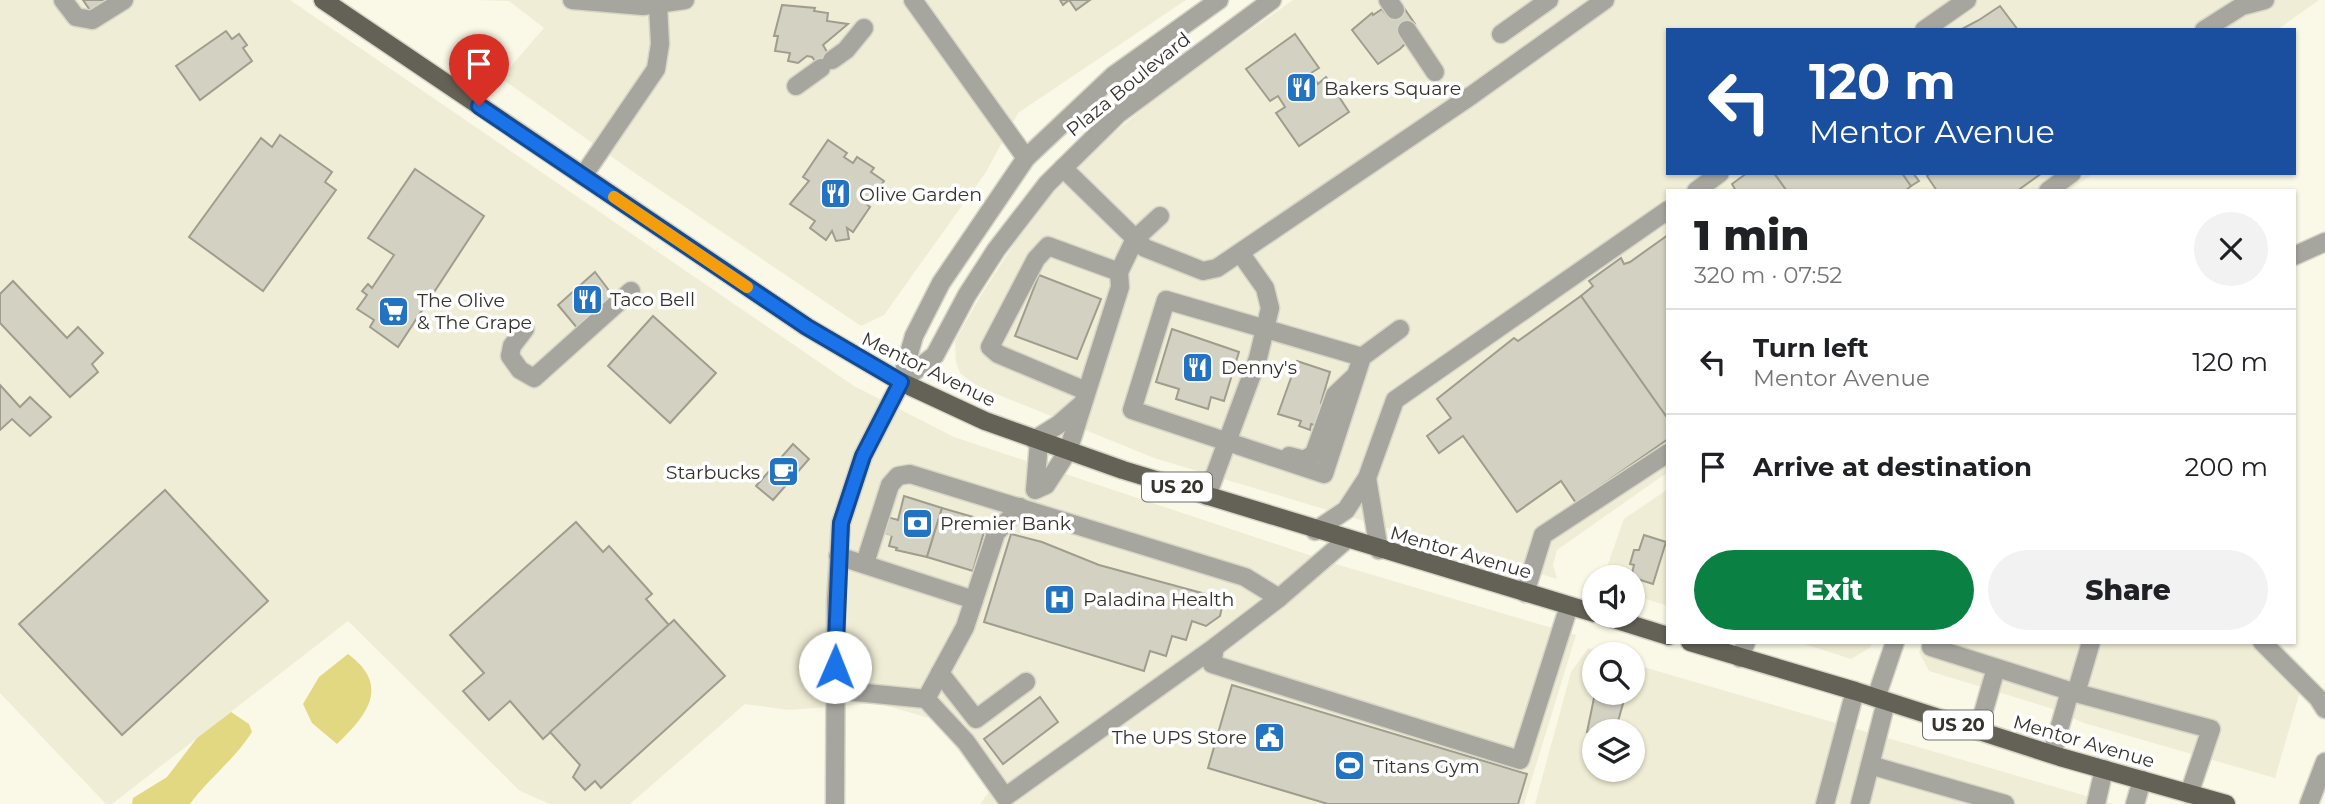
<!DOCTYPE html>
<meta charset="utf-8">
<style>
:root{--surface:#fff;--page:#f2f2f2;--text:#202124;--muted:#757577;--line:#e0e0e0;--accent:#0b8043}
body{margin:0;font-family:Montserrat,sans-serif;background:var(--page);color:var(--text);height:100vh;display:flex;flex-direction:column;font-size:26px;white-space:nowrap}
*{box-sizing:border-box;margin:0}
p{font-size:23px;color:var(--muted)}
.icon{flex:none;width:38px;height:38px;fill:none;stroke:currentColor;stroke-width:2;stroke-linecap:round;stroke-linejoin:round}
.map{position:relative;flex:1;overflow:hidden}
.sheet{position:absolute;left:1666px;top:189px;width:630px;height:455px;display:flex;flex-direction:column;background:var(--surface);border-radius:0px;box-shadow:0 2px 5px #0004}
.sheet>*{flex:none}
.top-card{position:absolute;left:1666px;top:28px;width:630px;height:147px;border-radius:0px;box-shadow:0 2px 5px #0004;background:#1a4fa0;color:#fff;overflow:hidden}
.buttons{position:absolute;left:1582px;top:565px;display:grid;gap:14px}
.buttons a{display:grid;place-items:center;width:63px;height:63px;border-radius:50%;background:var(--surface);box-shadow:0 2px 5px #0004;font-size:35px}
.pin{position:absolute;display:grid;place-items:center;width:60px;height:60px;color:#fff;margin:-72px -30px;border-radius:50% 50% 50% 0;rotate:-45deg;box-shadow:0 0 7px #0007}
.pin .icon{rotate:45deg}
.me{position:absolute;width:77px;margin:-38px;rotate:1deg;stroke-linejoin:round;filter:drop-shadow(0 0 5px #0008)}
.turn{display:flex;align-items:center;gap:24px;height:147px;padding:0 28px;font-size:32px}
.turn .icon{width:91px;height:91px;stroke-width:2.5}
.turn b{display:block;font-size:49px;line-height:60px}
.round{display:grid;place-items:center;flex:none;width:74px;height:74px;border-radius:37px;background:var(--page)}
.overview{display:flex;align-items:center;justify-content:space-between;height:119px;padding:0 28px}
h1{font-size:42px;font-weight:800;line-height:52px}
.action{display:flex;gap:14px;margin-top:auto;padding:14px 28px}
.action a{flex:1;height:80px;border-radius:42px;background:var(--accent);color:#fff;font-size:28px;font-weight:800;line-height:80px;text-align:center}
.action a+a{background:var(--page);color:var(--text)}
ul{padding:0;list-style:none}
li{display:flex;align-items:center;gap:21px;height:105px;padding:0 28px;border-top:2px solid var(--line)}
li div{flex:1}
li b{display:block;font-size:26px}
li em{font-style:normal}
.map>svg:first-child{display:block}
.built{fill:#f0edd6;fill-rule:evenodd}
.water{fill:#e3d882}
.building{fill:#d3d1c1;stroke:#9f9d8e;stroke-width:2}
.lines{fill:none;stroke-linecap:round;stroke-linejoin:round}
.minor-tunnel{stroke:#d2d1c2;stroke-width:18;stroke-dasharray:18 9;stroke-linecap:butt}
.minor-casing{stroke:#d6d5c6;stroke-width:21}
.major-casing{stroke:#d6d5c6;stroke-width:21}
.minor{stroke:#a6a59e;stroke-width:18}
.major{stroke:#646256;stroke-width:18}
.route-casing{stroke:#114b97;stroke-width:18}
.route{stroke:#1a73e8;stroke-width:12}
.slow{stroke:#f59e0b;stroke-width:12}
.labels{text-anchor:middle;stroke-width:7;stroke-linejoin:round;paint-order:stroke}
.shield{fill:#fff;stroke:#71706c;stroke-width:2}
.shield-label{font-size:18px;font-weight:bold;fill:#34332d}
.street-label{font-size:19px;fill:#34332d;stroke:#fff}
.poi-label{font-size:19px;fill:#34332d;stroke:#fff;text-anchor:start}
</style>
<div class="map">
<svg width="2325" height="804" viewBox="0 0 2325 804">
<rect width="100%" height="100%" fill="#faf8e7"/>
<!-- built -->
<g class="built">
<path d="M0 0H290L854 386 954 437 1339 565 1576 635 1524 804H980L989 792 936 720 877 703 789 710 745 704 630 804H550L520 791 348 621 112 804H106L0 693Z"/>
<path d="M472 0H1186L1018 113 986 172 884 315 861 326 629 169 501 78 544 28 509 1Z"/>
<path d="M1293 0H2319L2277 30H1668V173H2094L2069 191H1668V472L1557 550 1553 565 1557 579 1154 458 977 386 960 373 956 362 955 341 981 295 1014 244 1053 193 1097 147 1163 92Z"/>
<path d="M1668 489V606L1633 595V578H1603L1624 519Z"/>
<path d="M1798 642H1872L1871 647 1851 659Z"/>
<path d="M1922 642H2278L2306 671 2275 778 2084 723 2050 708 1929 671 1919 652Z"/>
<path d="M1588 648 1607 654H1594V693H1633V664L2114 804H1535L1571 672ZM1594 732H1633V770H1594Z"/>
</g>
<!-- water -->
<g class="water">
<path d="M348 654C391 686 367 715 337 744L312 723 303 704 319 677Z"/>
<path d="M231 712 249 724 252 732C235 759 209 778 190 804H132L133 798 167 777 197 738Z"/>
</g>
<!-- building -->
<g class="building">
<path d="M83 0H111L92 13Z"/>
<path d="M1060 0H1090L1076 10 1069 0 1063 5Z"/>
<path d="M782 5 815 8 814 11 828 13 827 21 848 24 823 45 834 64 823 72 812 57 807 56 798 63 788 61 790 53 775 51 778 36H774Z"/>
<path d="M1402 5 1415 24 1401 35 1406 43 1400 49 1378 64 1352 30 1372 13 1373 15 1382 9 1388 16Z"/>
<path d="M2000 6 2018 30H1960L1979 20Z"/>
<path d="M226 31 232 39 239 34 247 45 243 48 252 61 200 100 176 66Z"/>
<path d="M1295 34 1319 68 1311 73 1318 84 1326 77 1349 112 1299 146 1276 113 1285 107 1278 96 1270 101 1246 69Z"/>
<path d="M280 135 332 172 325 182 336 190 263 291 189 237 261 138 272 147Z"/>
<path d="M828 140 847 153 844 157 853 163 857 157 874 168 871 172 884 181 870 202 867 199 864 202 870 207 853 232 847 228 849 239 836 241 832 231 826 240 810 228 815 221 790 204 809 181 803 177Z"/>
<path d="M415 169 484 216 398 347 370 327 374 320 357 309 367 295 362 291 368 284 372 288 394 255 368 238Z"/>
<path d="M1747 173H1774L1787 191H1736L1732 184Z"/>
<path d="M1774 173H1902L1911 186 1905 191H1787Z"/>
<path d="M1902 173H1913L1919 181 1911 186Z"/>
<path d="M1930 173H2042L2017 191H1937L1927 176Z"/>
<path d="M1668 235V419L1581 296 1593 286 1589 281 1621 258 1624 264 1630 262Z"/>
<path d="M595 272 614 297 578 329 558 305Z"/>
<path d="M1039 275 1101 299 1077 359 1015 336Z"/>
<path d="M13 281 67 338 78 327 103 353 92 364 98 372 70 397 0 323V294Z"/>
<path d="M1581 296 1668 419V439L1576 503 1561 481 1517 512 1463 436 1439 453 1427 436 1451 418 1437 399 1514 338 1518 341Z"/>
<path d="M653 316 716 373 670 423 608 366Z"/>
<path d="M1172 329 1239 352 1224 401 1211 397 1208 409 1176 399 1179 389 1156 382Z"/>
<path d="M1297 361 1330 372 1321 403 1326 405 1317 426 1311 424 1310 430 1299 426 1301 421 1278 414Z"/>
<path d="M0 385 20 407 30 397 51 417 30 436 12 419 0 430Z"/>
<path d="M793 444 809 459 773 500 756 486Z"/>
<path d="M165 490 268 601 122 735 19 624Z"/>
<path d="M904 496 942 508 927 557 896 550 897 548 889 546 892 535 882 532 886 517 898 520Z"/>
<path d="M942 508 987 521 973 571 927 557Z"/>
<path d="M576 522 603 552 609 546 652 594 646 599 669 625 543 739 510 701 489 720 463 691 484 673 450 635Z"/>
<path d="M1011 534 1042 542 1099 565 1224 599 1220 616 1206 626 1192 621 1186 640 1172 636 1166 656 1150 651 1144 671 984 622Z"/>
<path d="M1644 535 1666 542 1653 584 1631 577 1634 565 1630 564 1634 550H1639Z"/>
<path d="M674 620 725 676 601 788 595 781 585 790 573 777 580 765 550 732Z"/>
<path d="M1232 685 1527 774 1518 804H1328L1208 768Z"/>
<path d="M1595 693H1626L1615 732H1587Z"/>
<path d="M1040 697 1058 722 1003 764 984 739Z"/>
</g>
<g class="lines">
<!-- minor-tunnel -->
<path class="minor-tunnel" d="M886 534 891 519"/>
<defs>
<g id="minor">
<path d="M63 0 76 17 92 20 124 0"/>
<path d="M572 0 643 6 685 0"/>
<path d="M913 0 1026 158"/>
<path d="M1388 0 1395 10"/>
<path d="M1407 30 1435 72"/>
<path d="M1924 30 1967 0"/>
<path d="M2204 30 2242 6 2265 0"/>
<path d="M1501 34 1549 0"/>
<path d="M832 60 846 50 864 28"/>
<path d="M796 86 821 68"/>
<path d="M1063 168 1145 248 1203 271 1217 268 1472 95 1605 0"/>
<path d="M583 176 656 69 660 44 658 5"/>
<path d="M1696 191 1720 173"/>
<path d="M2048 191 2072 173"/>
<path d="M2294 256 2325 242"/>
<path d="M1119 272 1135 239 1160 216"/>
<path d="M525 329 512 346 510 356 520 370 534 378 631 291"/>
<path d="M1362 357 1324 474 1132 410 1166 300 1362 357 1400 329"/>
<path d="M901 382 935 355 967 295 996 250 1047 184 1118 114 1272 0"/>
<path d="M1034 440 1058 425 1082 404"/>
<path d="M1039 442 1035 490 1046 485 1068 451 1120 287 1119 272 1048 246 1036 259 990 347 998 354 1086 391"/>
<path d="M1289 456 1304 460 1314 454 1335 395 1356 375"/>
<path d="M1367 478 1379 550"/>
<path d="M1207 496 1258 358 1270 308 1265 288 1241 254"/>
<path d="M1315 531 1346 510 1367 478 1395 400 1668 210"/>
<path d="M838 556 974 600"/>
<path d="M865 563 890 485 898 476 910 474 1245 577 1279 598"/>
<path d="M1525 593 1543 535 1668 453"/>
<path d="M2262 642 2318 698 2325 709"/>
<path d="M1215 647 1212 664 1520 760 1569 606"/>
<path d="M1931 647 2076 693 2211 729 2189 794"/>
<path d="M1740 658 1746 642"/>
<path d="M940 673 976 719 1026 682"/>
<path d="M835 690 926 699 966 742 1005 797 1215 647 1279 598 1346 540"/>
<path d="M2076 693 2091 642"/>
<path d="M1876 698 1895 642"/>
<path d="M926 699 965 627 996 533 1020 507"/>
<path d="M1978 731 1996 668"/>
<path d="M2052 754 2070 691"/>
<path d="M1870 765 2005 804"/>
<path d="M835 804 836 601 841 523 863 456 901 382 914 336 941 283 1026 158 1114 75 1219 0"/>
<path d="M1825 804 1855 691"/>
<path d="M1860 804 1886 702"/>
<path d="M2096 804 2104 769"/>
<path d="M2135 804 2142 780"/>
<path d="M2309 804 2325 762"/>
</g>
<g id="major">
<path d="M323 0 807 327 901 382 985 421 1123 470 1594 613"/>
<path d="M1604 616 1668 636"/>
<path d="M1690 642 1855 691 2060 757 2226 804"/>
</g>
</defs>
<!-- minor casing -->
<use href="#minor" class="minor-casing"/>
<!-- major casing -->
<use href="#major" class="major-casing"/>
<!-- minor -->
<use href="#minor" class="minor"/>
<!-- major -->
<use href="#major" class="major"/>
</g>
<g class="lines">
<defs>
<path id="route" d="M479 106 807 327 901 382 863 456 841 523 835 667"/>
</defs>
<!-- route casing -->
<use href="#route" class="route-casing"/>
<!-- route -->
<use href="#route" class="route"/>
<!-- slow -->
<path class="slow" d="M614 197 747 287"/>
</g>
<!-- icons -->
<defs>
<symbol id="restaurant-square" viewBox="-11 -11 22 22"><rect x="-9" y="-9" width="18" height="18" rx="4" fill="#2273c2" stroke="#fff"/><path d="M-5-6h1v4h1v-4h1v4h1v-4h1v5L-1.5 .5V6h-2V.5L-5-1ZM5-6V6H3V1.5H1.5Q1.5-4 5-6Z" fill="#fff"/></symbol>
<symbol id="supermarket-square" viewBox="-11 -11 22 22"><rect x="-9" y="-9" width="18" height="18" rx="4" fill="#2273c2" stroke="#fff"/><path d="M-6-5.5h2.5l.6 2H6L4.5 2H-2.5L-4.4-4H-6ZM-1.5 3.2a1.3 1.3 0 1 0 .1 0ZM3 3.2a1.3 1.3 0 1 0 .1 0Z" fill="#fff"/></symbol>
<symbol id="cafe-square" viewBox="-11 -11 22 22"><rect x="-9" y="-9" width="18" height="18" rx="4" fill="#2273c2" stroke="#fff"/><path d="M-5.5-4.5H6V0H3Q3 3.5 0 3.5H-2.5Q-5.5 3.5-5.5 0ZM3-3.2v2h1.7v-2ZM-6 4.5H4V6H-6Z" fill="#fff"/></symbol>
<symbol id="bank-square" viewBox="-11 -11 22 22"><rect x="-9" y="-9" width="18" height="18" rx="4" fill="#2273c2" stroke="#fff"/><path d="M-6-4H6V4H-6ZM0-2.3a2.3 2.3 0 1 0 0 4.6a2.3 2.3 0 1 0 0-4.6Z" fill="#fff"/></symbol>
<symbol id="hospital-square" viewBox="-11 -11 22 22"><rect x="-9" y="-9" width="18" height="18" rx="4" fill="#2273c2" stroke="#fff"/><path d="M-5-5h3v3.5h4V-5h3V5h-3V1.5h-4V5h-3Z" fill="#fff"/></symbol>
<symbol id="civic-square" viewBox="-11 -11 22 22"><rect x="-9" y="-9" width="18" height="18" rx="4" fill="#2273c2" stroke="#fff"/><path d="M-.6-6.5H3V-4.5H.6V-3L4-1V1h2V6H-6V1h2V-1L-.6-3ZM-1.2 2.5V6h2.4V2.5Z" fill="#fff"/></symbol>
<symbol id="stadium-square" viewBox="-11 -11 22 22"><rect x="-9" y="-9" width="18" height="18" rx="4" fill="#2273c2" stroke="#fff"/><path d="M0-5a6.5 5 0 1 0 0 10a6.5 5 0 1 0 0-10ZM-3.5-1.8h7v3.6h-7Z" fill="#fff"/></symbol>
</defs>
<g fill-rule="evenodd">
<use href="#restaurant-square" x="1284" y="70" width="35" height="35"/>
<use href="#restaurant-square" x="818" y="176" width="35" height="35"/>
<use href="#restaurant-square" x="570" y="282" width="35" height="35"/>
<use href="#supermarket-square" x="376" y="294" width="35" height="35"/>
<use href="#restaurant-square" x="1180" y="350" width="35" height="35"/>
<use href="#cafe-square" x="766" y="454" width="35" height="35"/>
<use href="#bank-square" x="900" y="506" width="35" height="35"/>
<use href="#hospital-square" x="1042" y="582" width="35" height="35"/>
<use href="#civic-square" x="1252" y="720" width="35" height="35"/>
<use href="#stadium-square" x="1332" y="748" width="35" height="35"/>
</g>
<g class="labels">
<!-- shield labels -->
<g class="shield">
<rect x="1142" y="472.5" width="70" height="29" rx="5"/>
<rect x="1923" y="710.5" width="70" height="29" rx="5"/>
</g>
<g class="shield-label">
<text x="1177" y="493">US 20</text>
<text x="1958" y="731">US 20</text>
</g>
<!-- street labels -->
<g class="street-label">
<text transform="translate(1128 84) rotate(-39)" y="7">Plaza Boulevard</text>
<text transform="translate(929 369) rotate(26)" y="7">Mentor Avenue</text>
<text transform="translate(1461 552) rotate(16)" y="7">Mentor Avenue</text>
<text transform="translate(2084 741) rotate(16)" y="7">Mentor Avenue</text>
</g>
<!-- poi labels -->
<g class="poi-label">
<text x="1324" y="95">Bakers Square</text>
<text x="859" y="201">Olive Garden</text>
<text x="610" y="306">Taco Bell</text>
<text x="417" y="307">The Olive<tspan x="417" dy="22">&amp; The Grape</tspan></text>
<text x="1221" y="374">Denny's</text>
<text x="760" y="479" text-anchor="end">Starbucks</text>
<text x="940" y="530">Premier Bank</text>
<text x="1083" y="606">Paladina Health</text>
<text x="1247" y="744" text-anchor="end">The UPS Store</text>
<text x="1373" y="773">Titans Gym</text>
</g>
</g>
</svg>
<div class="buttons">
<a><svg class="icon" aria-label="sound" viewBox="0 0 24 24"><path d="M4 9h4l5-4v14l-5-4H4zM17 9q2 3 0 6"/></svg></a>
<a><svg class="icon" aria-label="search" viewBox="0 0 24 24"><circle cx="10" cy="10" r="6"/><path d="M15 15l6 6"/></svg></a>
<a><svg class="icon" aria-label="layers" viewBox="0 0 24 24"><path d="M12 4l9 5-9 5-9-5zM3 14l9 5 9-5"/></svg></a>
</div>
<div class="pin" style="left:479px;top:106px;background:#d93025"><svg class="icon" aria-label="arrive" viewBox="0 0 24 24"><path d="M6 21V4h12l-3 4 3 4H6"/></svg></div>
<svg class="me" style="left:835px;top:667px" viewBox="-20 -20 40 40"><circle r="19" fill="#fff"/><path d="M0-13L10 11 0 6-10 11z" fill="#1a73e8"/></svg>
<div class="top-card">
<div class="turn"><svg class="icon" aria-label="left" viewBox="0 0 24 24"><path d="M17 20v-9H6M10 6l-5 5 5 5"/></svg><div><b>120 m</b>Mentor Avenue</div></div>
</div>
<section class="sheet">
<div class="overview"><div><h1>1 min</h1><p>320 m · 07:52</p></div><a class="round"><svg class="icon" aria-label="close" viewBox="0 0 24 24"><path d="M6 6l12 12M18 6L6 18"/></svg></a></div>
<ul>
<li><svg class="icon" aria-label="left" viewBox="0 0 24 24"><path d="M17 20v-9H6M10 6l-5 5 5 5"/></svg><div><b>Turn left</b><p>Mentor Avenue</p></div><em>120 m</em></li>
<li><svg class="icon" aria-label="arrive" viewBox="0 0 24 24"><path d="M6 21V4h12l-3 4 3 4H6"/></svg><div><b>Arrive at destination</b></div><em>200 m</em></li>
</ul>
<div class="action"><a>Exit</a><a>Share</a></div>
</section>
</div>
